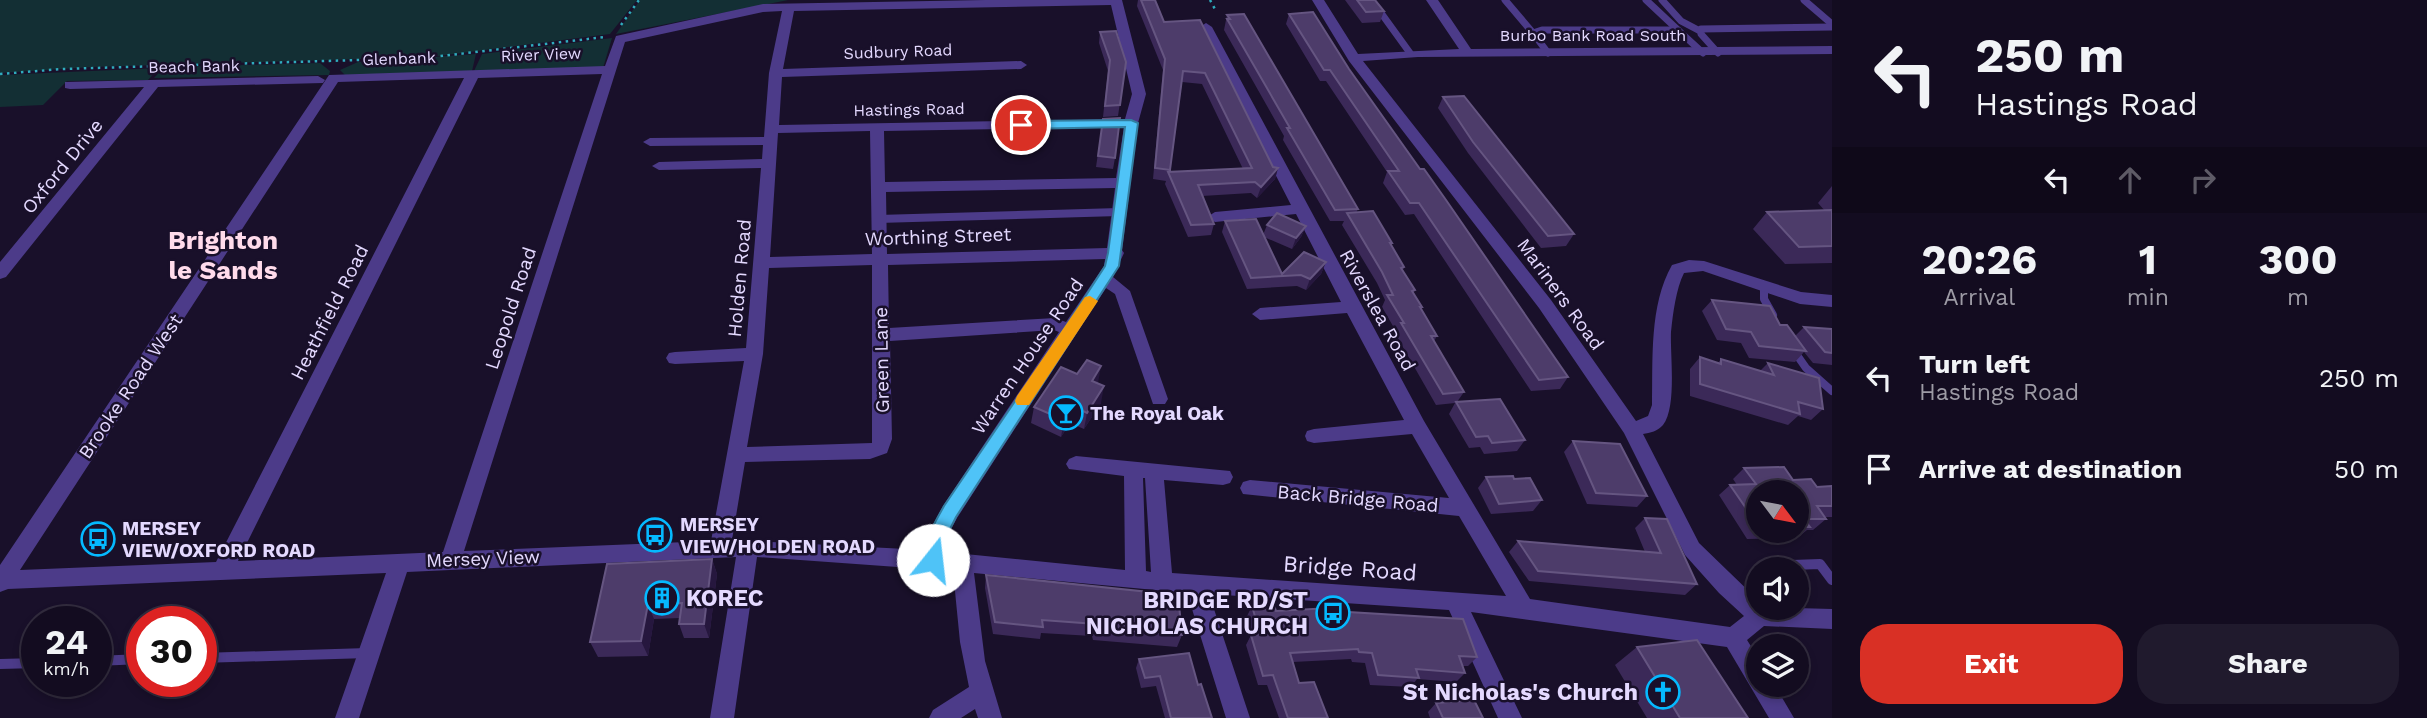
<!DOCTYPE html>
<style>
:root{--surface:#130c20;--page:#201a2d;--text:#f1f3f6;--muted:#9d9ba5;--line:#322c3e;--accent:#d93025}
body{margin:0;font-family:"Work Sans",sans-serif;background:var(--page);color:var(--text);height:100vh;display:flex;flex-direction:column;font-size:26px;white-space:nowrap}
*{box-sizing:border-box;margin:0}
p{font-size:23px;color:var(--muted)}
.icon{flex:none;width:38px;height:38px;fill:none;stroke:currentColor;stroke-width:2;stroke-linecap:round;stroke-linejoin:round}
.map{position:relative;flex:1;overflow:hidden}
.drawer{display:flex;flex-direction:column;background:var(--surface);width:595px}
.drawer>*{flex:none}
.hud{background:#130c20;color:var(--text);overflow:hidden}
.needle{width:46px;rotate:122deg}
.tools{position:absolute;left:1746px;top:480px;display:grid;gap:14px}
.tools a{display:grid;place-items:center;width:63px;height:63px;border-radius:50%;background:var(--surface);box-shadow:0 4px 10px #0003,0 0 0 2px var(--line);font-size:35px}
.speed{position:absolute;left:21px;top:606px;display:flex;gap:14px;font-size:35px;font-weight:700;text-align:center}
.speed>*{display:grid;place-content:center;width:91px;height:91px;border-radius:50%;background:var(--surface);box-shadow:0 4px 10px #0003,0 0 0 2px var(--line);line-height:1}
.speed small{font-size:18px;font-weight:400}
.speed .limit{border:10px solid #d22;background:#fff;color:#111}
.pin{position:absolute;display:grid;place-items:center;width:60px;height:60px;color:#fff;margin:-30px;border:4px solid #fff;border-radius:50%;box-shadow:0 2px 7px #0007}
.me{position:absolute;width:77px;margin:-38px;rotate:16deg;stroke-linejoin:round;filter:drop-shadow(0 0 5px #0008)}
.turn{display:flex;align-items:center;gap:24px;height:147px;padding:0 28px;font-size:32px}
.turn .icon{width:91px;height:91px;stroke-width:2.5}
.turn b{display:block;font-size:49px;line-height:60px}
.lanes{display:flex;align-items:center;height:66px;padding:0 28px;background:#0003;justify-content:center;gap:35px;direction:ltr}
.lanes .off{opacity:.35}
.eta{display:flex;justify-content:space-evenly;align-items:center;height:119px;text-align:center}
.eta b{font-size:42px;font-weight:700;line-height:49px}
.cta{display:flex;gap:14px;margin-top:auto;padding:14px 28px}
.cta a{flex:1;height:80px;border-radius:28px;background:var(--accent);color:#fff;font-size:28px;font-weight:700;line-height:80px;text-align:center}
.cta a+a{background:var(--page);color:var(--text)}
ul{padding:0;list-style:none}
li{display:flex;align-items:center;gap:21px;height:91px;padding:0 28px}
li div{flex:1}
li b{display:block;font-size:26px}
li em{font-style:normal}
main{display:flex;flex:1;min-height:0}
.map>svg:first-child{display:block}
.green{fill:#132f34}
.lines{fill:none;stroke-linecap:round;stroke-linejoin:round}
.path{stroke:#2facbd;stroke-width:2.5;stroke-dasharray:2.5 4.5;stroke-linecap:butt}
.lane-far2{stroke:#4c3b89;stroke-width:7}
.lane-far1{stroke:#4c3b89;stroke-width:8}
.lane{stroke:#4c3b89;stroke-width:10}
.street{fill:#4c3b89;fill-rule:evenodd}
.wall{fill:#3b2958;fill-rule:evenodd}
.shaded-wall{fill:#26173e}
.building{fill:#4d3c6a;stroke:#655581;stroke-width:2}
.route{fill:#4fc3f7;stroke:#337fa1;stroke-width:2}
.slow{fill:#f59e0b}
.labels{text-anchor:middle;stroke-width:5;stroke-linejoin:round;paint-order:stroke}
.far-street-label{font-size:16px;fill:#e4d9ff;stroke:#19102a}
.street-label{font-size:19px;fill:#e4d9ff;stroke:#19102a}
.poi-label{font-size:19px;font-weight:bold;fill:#e4d9ff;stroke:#19102a;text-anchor:start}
.near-street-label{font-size:23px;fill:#e4d9ff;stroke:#19102a}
.near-poi-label{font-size:23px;font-weight:bold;fill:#e4d9ff;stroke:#19102a;text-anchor:end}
.district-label{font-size:26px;font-weight:bold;fill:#ffdbeb;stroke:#19102a}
</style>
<main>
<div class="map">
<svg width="1832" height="718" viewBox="0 0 1832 718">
<rect width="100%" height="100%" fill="#19102a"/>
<!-- green -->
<g class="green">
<path d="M0 0H637L610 34 431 57 92 67 0 73Z"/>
<path d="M640 0H788L616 34Z"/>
<path d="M612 38 603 68 474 71 482 54Z"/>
<path d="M476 54 472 71 345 75 340 70 358 62Z"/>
<path d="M320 63 330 71 329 75 154 78 164 67Z"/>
<path d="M159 68 148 80 67 81 43 105 0 107V75Z"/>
</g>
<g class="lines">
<!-- path -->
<g class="path">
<path d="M1210 0 1216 11"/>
<path d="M621 25 639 0"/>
<path d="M0 74 62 69 424 58 605 37"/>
</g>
<!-- lane-far2 -->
<g class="lane-far2">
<path d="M1505 0 1533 33"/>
<path d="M1646 0 1678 30"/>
<path d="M1662 0 1681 21 1700 31"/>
<path d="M1804 0 1832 24"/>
<path d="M1376 6 1410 53"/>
<path d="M1548 53 1533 33 1542 30H1678L1703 53"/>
<path d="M1718 53 1701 34V29L1832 27"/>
</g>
<!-- lane-far1 -->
<g class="lane-far1">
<path d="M878 219 1119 212"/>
<path d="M1764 287V299L1773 315"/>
<path d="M1792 348 1806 368 1832 391"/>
</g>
<!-- lane -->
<g class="lane">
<path d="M1762 566 1820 564 1832 580"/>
<path d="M201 658 368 653"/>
<path d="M96 661 142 659"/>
<path d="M0 664 37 663"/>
</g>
<!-- street -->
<g class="street">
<path d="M985 0H1122L1146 94 1138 123 1122 250 1124 253 1113 277 1130 291 1168 399 1165 404H1153L1115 294 1106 288 957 518 949 533 945 552 1125 570 1124 476 1069 469 1066 464 1069 459 1076 456 1230 471 1233 477 1230 483 1223 485 1164 480 1172 573 1506 596 1459 516 1243 494 1240 488 1243 482 1250 480 1449 498 1412 434 1314 443 1307 441 1305 436 1307 431 1314 429 1404 420 1347 313 1260 320 1252 314 1260 308 1341 302 1296 214 1215 222 1207 217 1215 212 1291 205 1200 27 1206 23 1212 27 1424 421 1530 599 1730 627 1744 616 1719 593 1685 555 1624 433 1539 308 1349 61 1312 0H1324L1358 54 1459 49 1426 0H1438L1471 49 1832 46V54L1418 57 1363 61 1551 300 1636 421 1648 416 1652 405C1653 360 1649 305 1672 265L1689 260 1704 261 1801 292 1832 295V307L1800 304 1703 271 1684 273C1676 289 1673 313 1671 332 1670 355 1677 407 1663 425 1658 431 1650 433 1643 434L1699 543 1759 601V607L1832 609V629L1764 626 1747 640 1759 659V684H1774L1794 718H1769L1727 647 1471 612 1522 718H1498L1449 610 1209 594 1250 718H1226L1187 593 974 573 985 661 1002 718H978L975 709 961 718H929L933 710 969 687 960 642 953 571 757 557 734 718H710L736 557 407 572 359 718H335L386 573 8 589 0 592V565L329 75 605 66 616 36 763 4ZM1111 5 1132 94 1125 119 779 125 782 77 1021 69 1027 65 1021 61 783 69 794 11ZM782 11 769 73 764 137 650 138 643 142 650 146 763 145 762 159 659 162 652 166 659 170 761 168 746 348 675 352 669 353 666 358 669 363 675 364 744 361 711 541 464 551 625 42 763 12ZM602 74 443 552 238 561 478 78ZM464 78 216 562 20 570 338 82ZM1124 127 1116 178 885 182 884 131ZM870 131 872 254 770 257 778 133ZM1115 188 1107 248 887 254 886 192ZM1105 259 1104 266 1066 322 1055 318 889 328 888 265ZM872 265V443L747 447 763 354 769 268ZM1054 330 1059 332 943 506 929 532 925 550 732 540 745 462 870 459 887 453 892 439 890 341ZM1143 478H1145L1151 572 1146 571Z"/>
<path d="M318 76 325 80 323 83 158 87 6 277 0 279V262L144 87 70 89 65 88V82Z"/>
</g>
</g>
<!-- wall -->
<g class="wall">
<path d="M1138 0H1155L1164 22 1200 20 1273 167 1278 168 1275 179 1257 198 1251 193 1202 196 1214 224 1211 235 1188 237 1165 184 1166 181 1153 179 1163 70 1137 6ZM1182 82 1202 84 1243 169 1170 172Z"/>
<path d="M1345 0H1375L1384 11 1380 22 1362 23Z"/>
<path d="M1289 14 1349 69 1568 377 1560 389 1531 391 1414 214 1405 215 1383 183 1387 172 1326 81H1320L1286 24Z"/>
<path d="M1227 15 1358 209 1356 213 1392 243 1391 245 1404 267 1403 270 1415 290 1413 293 1422 307 1421 309 1437 336 1434 341 1464 392 1457 402 1525 440 1517 451 1484 454 1480 447 1469 448 1449 414 1455 403 1436 405 1396 335 1397 333 1382 307 1385 300 1377 283 1342 225 1344 221H1330L1283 140 1284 136 1224 30Z"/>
<path d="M1100 32 1126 62 1118 116 1103 117 1108 71 1099 43Z"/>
<path d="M1443 97 1574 234 1566 246 1541 248 1468 153 1438 108Z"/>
<path d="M1103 119 1115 158 1113 169 1096 167Z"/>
<path d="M1832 186V263L1785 264 1753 229 1767 212 1825 211 1818 203Z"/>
<path d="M1225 221 1263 235 1267 225 1306 226 1301 237 1292 249 1264 237 1282 274 1326 262 1321 274 1306 290 1297 286 1247 289 1222 232Z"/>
<path d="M1712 300 1780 325 1795 336 1804 327 1832 329V365L1813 363 1804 352 1795 362 1749 358 1741 343 1717 340 1702 311Z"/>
<path d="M1700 357 1718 363 1721 359 1760 371 1768 363 1823 409 1811 420 1798 416 1788 425 1690 396V369Z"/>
<path d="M1098 383 1101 403 1084 429 1070 423 1061 437 1031 423 1034 407Z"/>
<path d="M1573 441 1647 496 1637 507 1587 504 1564 452Z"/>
<path d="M1744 468 1793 480 1817 487 1832 486V517H1824L1826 519 1813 530H1807L1797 538 1747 539 1719 495 1730 485H1737L1733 479ZM1759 492H1797V530H1759Z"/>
<path d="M1486 477 1514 479 1542 500 1533 511 1491 514 1478 488Z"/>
<path d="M1645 518 1697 584 1685 595 1529 581 1509 552 1518 541 1645 552 1635 528Z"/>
<path d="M712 559 717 574 709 638H684L679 624 680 618 654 619 648 656 598 657 590 642Z"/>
<path d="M986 575 1182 635 1177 647 1093 640 1092 636 1041 633 1040 639 993 634 985 588Z"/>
<path d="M1252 606 1276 611H1332L1477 657 1468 666H1462L1465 673 1456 682 1417 679 1411 687 1370 685 1365 663 1352 662 1351 659 1293 662 1299 683 1328 718H1279L1267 685H1258L1246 645 1251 635H1252L1247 616Z"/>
<path d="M1637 647 1748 718H1647L1615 665Z"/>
<path d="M1139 659 1198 685 1212 718H1165L1156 686 1141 688 1136 668Z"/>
<path d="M1436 703 1483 718H1430L1428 712Z"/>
</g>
<!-- shaded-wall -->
<g class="shaded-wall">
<path d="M1278 168 1275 179 1257 198 1261 187Z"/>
<path d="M1306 226 1301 237 1292 249 1296 238Z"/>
<path d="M1326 262 1321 274 1306 290 1310 279Z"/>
<path d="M1101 366 1098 383 1092 381Z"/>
<path d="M1104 386 1101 403 1084 429 1087 413Z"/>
<path d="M1073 406 1070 423 1061 437 1064 420Z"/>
<path d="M712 559 717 574 709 638 704 624Z"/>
<path d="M648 604 654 619 648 656 641 641Z"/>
</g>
<!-- building -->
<g class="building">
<path d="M1141 0H1155L1164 22 1200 20 1273 167 1278 168 1261 187 1255 182 1198 185 1214 224 1191 225 1168 172 1252 168 1205 73 1183 71 1170 170 1155 168 1165 59Z"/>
<path d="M1357 0H1375L1384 11 1366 12Z"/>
<path d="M1313 12 1349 69 1420 169H1424L1446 200 1568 377 1539 380 1419 203H1410L1388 171H1399L1330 70H1324L1289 14Z"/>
<path d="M1244 14 1358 209 1335 210 1287 128H1290L1227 19H1230L1227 15Z"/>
<path d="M1116 31 1126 62 1120 105 1105 106 1110 60 1100 32Z"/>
<path d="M1464 96 1574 234 1548 236 1473 142 1443 97Z"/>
<path d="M1120 118 1115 158 1098 156 1103 119Z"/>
<path d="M1832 210V246L1799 247 1767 212Z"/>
<path d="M1373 211 1392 243H1390L1404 267 1401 268 1415 290 1412 291 1422 307H1420L1437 336H1431L1464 392 1443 394 1401 323H1404L1387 295H1393L1382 272 1347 213Z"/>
<path d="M1277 213 1306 226 1296 238 1267 225Z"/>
<path d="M1256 219 1282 274 1304 252 1326 262 1310 279 1301 275 1251 278 1225 221Z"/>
<path d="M1712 300 1770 306 1780 325H1787L1806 351 1759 346 1751 332 1726 329Z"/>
<path d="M1804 327 1832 329V353L1825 352Z"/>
<path d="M1700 357 1721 364V359L1774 375 1768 363 1819 378 1823 409 1798 402 1800 414 1700 384Z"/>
<path d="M1087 360 1101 366 1092 381 1104 386 1087 413 1073 406 1064 420 1034 407 1061 367 1077 374Z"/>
<path d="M1500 399 1525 440 1492 443 1488 436 1476 437 1456 402Z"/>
<path d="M1573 441 1620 444 1647 496 1596 493Z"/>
<path d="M1784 467 1793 480 1811 479 1817 487 1832 486V506H1817L1826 519H1804L1810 527H1797V492H1759V527L1730 485 1756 484 1744 468Z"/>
<path d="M1513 476 1514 479 1530 478 1542 500 1499 504 1486 477Z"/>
<path d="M1645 518 1667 519 1697 584 1538 571 1518 541 1661 553Z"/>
<path d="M712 559 704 624H679L682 603 648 604 641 641 590 642 607 564Z"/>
<path d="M986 575 1178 595 1182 635 1096 628V624L1042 620 1043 627 995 622Z"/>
<path d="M1274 605 1276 611 1331 608 1332 611 1463 619 1477 657 1459 656 1465 673 1416 669 1419 678 1378 675 1372 653 1359 652 1358 649 1290 653 1299 683 1314 682 1328 718H1288L1273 675 1263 676 1251 635 1260 634 1252 606Z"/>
<path d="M1697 640 1748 718H1680L1637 647Z"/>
<path d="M1189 653 1198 685 1201 684 1212 718H1171L1160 676 1145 678 1139 659Z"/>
<path d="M1474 700 1483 718H1443L1436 703Z"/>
</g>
<!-- route -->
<path class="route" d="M1131 120 1138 123 1119 266 956 517 948 533 939 566 933 568 926 566C918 549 935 522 944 506L1066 326 1105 266 1108 253 1125 127 1021 129 1015 125 1021 121Z"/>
<!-- slow -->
<path class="slow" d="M1090 296 1098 301 1029 405H1017L1015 401 1017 396 1085 297Z"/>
<!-- icons -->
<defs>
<symbol id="bar-ring" viewBox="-11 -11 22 22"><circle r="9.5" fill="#19102a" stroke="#05b9ff" stroke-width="1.5"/><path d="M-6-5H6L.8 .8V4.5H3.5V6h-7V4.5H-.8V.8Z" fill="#05b9ff"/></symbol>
<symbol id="bus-ring" viewBox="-11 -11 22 22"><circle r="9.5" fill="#19102a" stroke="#05b9ff" stroke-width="1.5"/><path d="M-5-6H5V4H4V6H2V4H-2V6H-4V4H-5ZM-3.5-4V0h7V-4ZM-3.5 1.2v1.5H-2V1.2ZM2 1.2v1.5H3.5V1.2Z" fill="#05b9ff"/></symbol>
<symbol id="building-ring" viewBox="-11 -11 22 22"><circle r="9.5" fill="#19102a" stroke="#05b9ff" stroke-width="1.5"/><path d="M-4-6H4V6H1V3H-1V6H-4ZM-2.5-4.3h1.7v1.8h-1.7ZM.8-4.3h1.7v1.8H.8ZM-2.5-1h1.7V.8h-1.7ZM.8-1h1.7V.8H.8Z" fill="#05b9ff"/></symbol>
<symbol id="church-ring" viewBox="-11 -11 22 22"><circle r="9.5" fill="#19102a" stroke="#05b9ff" stroke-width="1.5"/><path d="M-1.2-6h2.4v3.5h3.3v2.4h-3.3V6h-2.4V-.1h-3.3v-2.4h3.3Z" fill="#05b9ff"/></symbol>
</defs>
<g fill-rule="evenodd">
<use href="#bar-ring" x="1047" y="394" width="38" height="38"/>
<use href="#bus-ring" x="636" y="516" width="38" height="38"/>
<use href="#bus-ring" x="79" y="520" width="38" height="38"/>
<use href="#building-ring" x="643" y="579" width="38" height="38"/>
<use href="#bus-ring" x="1314" y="594" width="38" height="38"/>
<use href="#church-ring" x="1644" y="673" width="38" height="38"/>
</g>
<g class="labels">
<!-- far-street labels -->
<g class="far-street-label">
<text x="1593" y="41">Burbo Bank Road South</text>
<text transform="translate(898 51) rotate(-2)" y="6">Sudbury Road</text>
<text transform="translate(541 54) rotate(-2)" y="6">River View</text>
<text transform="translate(399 58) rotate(-2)" y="6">Glenbank</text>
<text transform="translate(194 66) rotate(-1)" y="6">Beach Bank</text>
<text transform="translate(909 109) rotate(-1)" y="6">Hastings Road</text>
</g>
<!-- street labels -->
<g class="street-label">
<text transform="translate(62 166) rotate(-51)" y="7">Oxford Drive</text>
<text transform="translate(938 236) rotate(-2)" y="7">Worthing Street</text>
<text transform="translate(739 278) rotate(-85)" y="7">Holden Road</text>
<text transform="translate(1561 294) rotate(54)" y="7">Mariners Road</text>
<text transform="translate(510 308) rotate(-72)" y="7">Leopold Road</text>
<text transform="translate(1378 310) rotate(61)" y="7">Riverslea Road</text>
<text transform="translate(329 312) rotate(-63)" y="7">Heathfield Road</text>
<text transform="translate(1027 356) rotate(-56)" y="7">Warren House Road</text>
<text transform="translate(881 360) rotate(-91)" y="7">Green Lane</text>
<text transform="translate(130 386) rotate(-56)" y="7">Brooke Road West</text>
<text transform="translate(1358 498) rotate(5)" y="7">Back Bridge Road</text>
<text transform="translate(483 558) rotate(-2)" y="7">Mersey View</text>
</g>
<!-- poi labels -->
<g class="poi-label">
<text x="1090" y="420">The Royal Oak</text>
<text x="680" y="531">MERSEY<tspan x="680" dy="22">VIEW/HOLDEN ROAD</tspan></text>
<text x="122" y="535">MERSEY<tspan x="122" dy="22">VIEW/OXFORD ROAD</tspan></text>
</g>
<!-- near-street labels -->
<g class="near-street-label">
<text transform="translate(1350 568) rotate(4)" y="8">Bridge Road</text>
</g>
<!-- near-poi labels -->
<g class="near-poi-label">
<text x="686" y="606" text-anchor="start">KOREC</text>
<text x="1308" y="608">BRIDGE RD/ST<tspan x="1308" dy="26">NICHOLAS CHURCH</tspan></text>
<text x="1638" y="700">St Nicholas's Church</text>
</g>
<!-- district labels -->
<g class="district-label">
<text x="223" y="249">Brighton<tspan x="223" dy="30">le Sands</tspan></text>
</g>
</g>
</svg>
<div class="tools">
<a><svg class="needle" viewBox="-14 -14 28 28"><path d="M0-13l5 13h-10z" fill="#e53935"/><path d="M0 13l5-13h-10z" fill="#9d9ba5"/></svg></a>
<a><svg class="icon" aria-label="sound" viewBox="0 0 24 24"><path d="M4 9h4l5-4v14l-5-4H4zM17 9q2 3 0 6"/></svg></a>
<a><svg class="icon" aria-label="layers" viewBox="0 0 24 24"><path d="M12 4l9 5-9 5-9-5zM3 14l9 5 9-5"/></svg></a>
</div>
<div class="speed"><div>24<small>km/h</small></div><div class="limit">30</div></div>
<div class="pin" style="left:1021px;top:125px;background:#d93025"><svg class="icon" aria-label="arrive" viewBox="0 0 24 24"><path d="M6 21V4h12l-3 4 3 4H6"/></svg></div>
<svg class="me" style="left:933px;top:560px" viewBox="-20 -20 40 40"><circle r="19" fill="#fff"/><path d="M0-13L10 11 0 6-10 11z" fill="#4fc3f7"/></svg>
</div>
<section class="drawer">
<div class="hud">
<div class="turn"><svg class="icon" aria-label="left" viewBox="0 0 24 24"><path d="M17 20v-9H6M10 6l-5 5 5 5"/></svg><div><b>250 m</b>Hastings Road</div></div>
<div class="lanes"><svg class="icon" aria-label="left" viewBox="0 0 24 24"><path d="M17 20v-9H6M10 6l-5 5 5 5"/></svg><svg class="icon off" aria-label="ahead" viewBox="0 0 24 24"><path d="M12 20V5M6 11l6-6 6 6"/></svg><svg class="icon off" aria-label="right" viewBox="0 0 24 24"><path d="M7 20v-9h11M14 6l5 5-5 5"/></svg></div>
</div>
<div class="eta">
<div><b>20:26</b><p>Arrival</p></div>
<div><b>1</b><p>min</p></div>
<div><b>300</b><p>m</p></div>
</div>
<ul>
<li><svg class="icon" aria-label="left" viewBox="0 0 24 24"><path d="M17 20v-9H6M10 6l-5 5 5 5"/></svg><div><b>Turn left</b><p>Hastings Road</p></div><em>250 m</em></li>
<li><svg class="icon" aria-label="arrive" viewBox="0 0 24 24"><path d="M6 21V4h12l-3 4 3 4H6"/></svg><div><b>Arrive at destination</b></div><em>50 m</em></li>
</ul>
<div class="cta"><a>Exit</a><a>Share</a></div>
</section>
</main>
